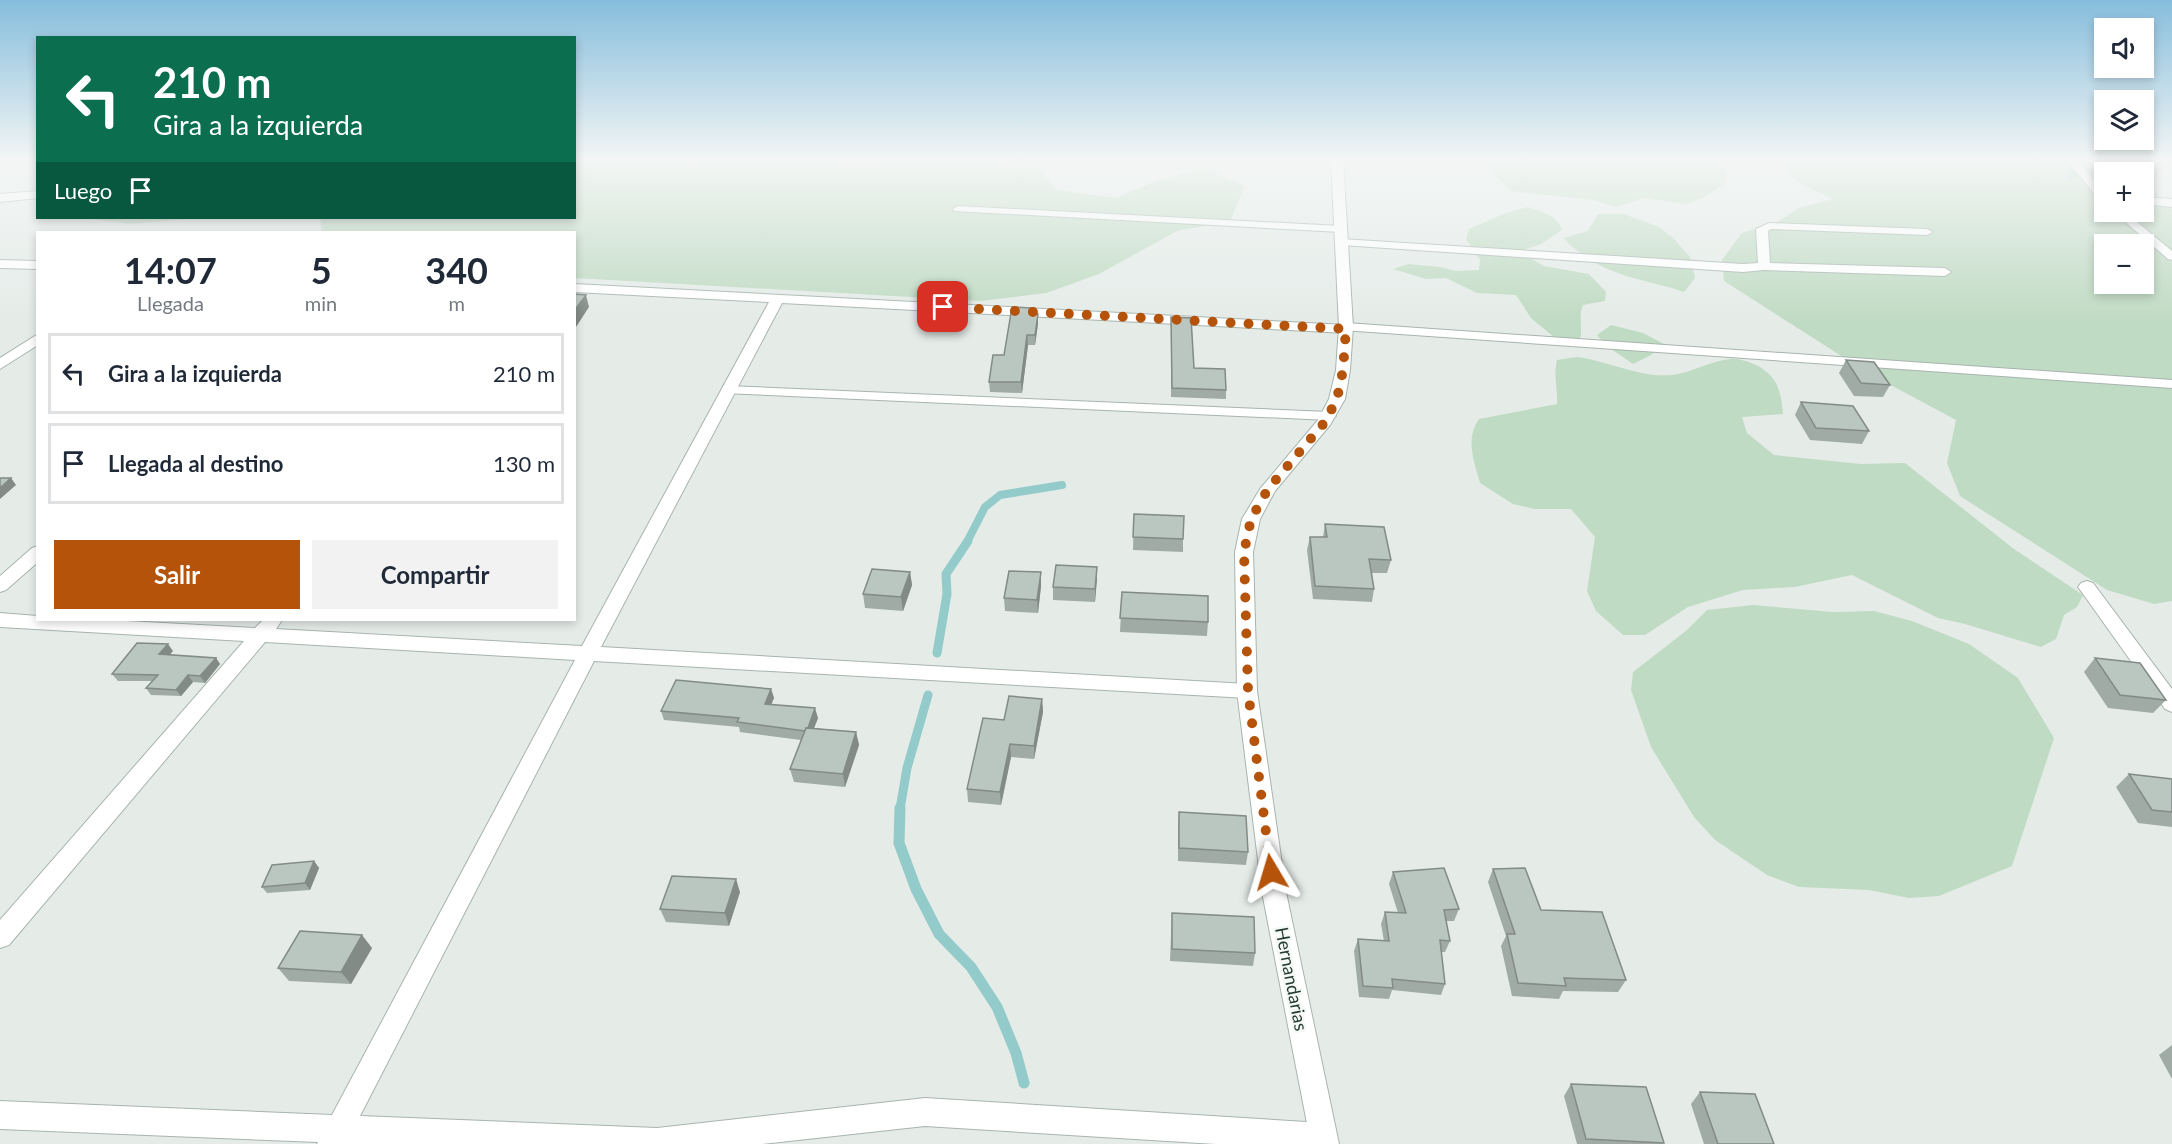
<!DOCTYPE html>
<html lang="es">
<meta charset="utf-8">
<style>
:root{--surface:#fff;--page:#f2f2f3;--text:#1f2937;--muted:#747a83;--line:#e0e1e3;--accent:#b45309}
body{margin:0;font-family:Lato,sans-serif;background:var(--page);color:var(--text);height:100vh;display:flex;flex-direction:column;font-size:22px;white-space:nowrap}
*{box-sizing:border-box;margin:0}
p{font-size:20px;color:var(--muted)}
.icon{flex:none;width:33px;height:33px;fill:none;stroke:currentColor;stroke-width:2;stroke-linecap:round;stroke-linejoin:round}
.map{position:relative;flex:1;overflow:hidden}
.details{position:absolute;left:36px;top:231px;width:540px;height:390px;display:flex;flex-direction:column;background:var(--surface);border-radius:0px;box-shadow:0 3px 9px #0003}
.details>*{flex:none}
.banner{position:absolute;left:36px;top:36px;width:540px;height:183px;border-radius:0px;box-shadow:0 3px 9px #0003;background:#0b6e4f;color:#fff;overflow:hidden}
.controls{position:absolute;left:2094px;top:18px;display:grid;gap:12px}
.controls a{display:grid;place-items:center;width:60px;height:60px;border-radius:0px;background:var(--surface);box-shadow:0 3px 9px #0003;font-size:30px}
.pin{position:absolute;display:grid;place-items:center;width:51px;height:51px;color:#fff;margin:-26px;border-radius:12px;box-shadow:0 3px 9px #0006}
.me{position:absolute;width:66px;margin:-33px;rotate:353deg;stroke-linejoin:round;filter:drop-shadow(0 0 4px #0008)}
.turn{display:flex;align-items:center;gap:21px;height:126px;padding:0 18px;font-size:27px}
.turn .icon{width:78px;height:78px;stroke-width:2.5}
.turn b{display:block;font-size:42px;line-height:51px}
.then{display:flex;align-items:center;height:57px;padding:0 18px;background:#0003;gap:12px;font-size:22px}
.eta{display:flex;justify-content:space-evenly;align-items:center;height:102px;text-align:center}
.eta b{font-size:36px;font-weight:700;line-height:42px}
.cta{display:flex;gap:12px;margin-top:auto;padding:12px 18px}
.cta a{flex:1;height:69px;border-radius:0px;background:var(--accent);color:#fff;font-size:24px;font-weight:700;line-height:69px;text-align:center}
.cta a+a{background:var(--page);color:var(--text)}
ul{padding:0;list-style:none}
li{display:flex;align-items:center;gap:18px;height:81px;margin:0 12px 9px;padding:0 6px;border:3px solid var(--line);border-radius:0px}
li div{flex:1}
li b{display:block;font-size:22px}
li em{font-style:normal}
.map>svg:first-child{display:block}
.green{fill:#c0dbc3;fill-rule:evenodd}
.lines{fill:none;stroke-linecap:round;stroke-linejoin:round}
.stream-far3{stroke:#93caca;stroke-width:6}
.stream-far2{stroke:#93caca;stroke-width:8}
.stream-far1{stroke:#93caca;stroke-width:9}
.stream{stroke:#93caca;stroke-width:11}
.service-casing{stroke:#a8b4ae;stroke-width:2}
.minor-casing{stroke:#a8b4ae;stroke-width:2}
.tertiary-casing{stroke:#a8b4ae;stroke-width:2}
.service{fill:#fff;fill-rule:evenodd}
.minor{fill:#fff;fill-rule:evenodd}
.tertiary{fill:#fff;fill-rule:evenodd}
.wall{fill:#a0aba5}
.shaded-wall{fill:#828b86}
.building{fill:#bac7c0;stroke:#828b86;stroke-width:1.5}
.route{stroke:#b45309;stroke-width:10;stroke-dasharray:0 18}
.labels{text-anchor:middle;stroke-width:5;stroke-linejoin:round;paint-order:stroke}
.street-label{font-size:18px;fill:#263c33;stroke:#f5f9f6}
</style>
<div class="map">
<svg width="2172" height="1144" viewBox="0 0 2172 1144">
<rect width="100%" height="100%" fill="#e5ece8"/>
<!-- green -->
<g class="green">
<path d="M575 160H660L696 167 707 160H806L812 166 979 164 1038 168 1057 190 1116 198 1158 180 1205 169 1245 186 1230 221 1177 231 1099 274 1046 293 981 301 575 278 574 232H322L320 218H574Z"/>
<path d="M1505 160H1713L1720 164 1726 172 1724 184 1704 197 1687 204 1644 198 1616 207 1593 200 1511 191 1487 168V165Z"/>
<path d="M1776 160H2122L2121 162 2132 172H2104V212H2144V183L2172 209V601L2154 604 2107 590 1960 496 1947 463 1956 420 1868 373 1724 281 1722 260 1742 233 1779 221 1799 208 1832 199 1798 182ZM2104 244H2144V284H2104Z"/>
<path d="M1527 207C1541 211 1557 215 1562 230L1541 244 1526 249 1525 255 1544 266 1589 274 1606 292 1605 301 1583 305C1578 315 1583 328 1580 340L1555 338 1531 318 1516 295 1477 293 1446 278 1426 279 1393 269 1408 264 1441 267 1455 271 1479 270 1480 260 1466 239 1469 229 1501 215Z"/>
<path d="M1598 214H1624L1659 227 1673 238 1690 257 1695 278 1684 292C1649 280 1611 277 1582 254 1575 248 1570 247 1564 238L1588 231Z"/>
<path d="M82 218H198L132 224Z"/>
<path d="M1611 325 1643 333 1664 344 1651 355 1633 364 1608 347 1597 335Z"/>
<path d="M1577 357C1609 361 1639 378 1672 375 1691 373 1710 361 1730 359 1738 358 1749 362 1756 365 1778 376 1781 392 1783 414L1742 417 1747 433 1774 455 1861 464 1905 463 2014 549 2083 595 2077 607 2064 615 2056 639 2041 647 1965 624 1938 618 1852 575 1795 587 1743 590 1688 607 1645 635H1623L1596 611 1587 591 1595 537 1571 509H1534L1513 504 1480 483C1474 461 1465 439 1479 419L1557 404C1558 389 1553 376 1557 360Z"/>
<path d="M1753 605 1833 612 1874 611 1912 621 1969 644 2018 678 2054 738 2012 866 1939 896 1909 898 1869 890 1799 887 1767 875 1715 840 1694 817 1651 747 1631 690 1633 672 1687 630 1707 610Z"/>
</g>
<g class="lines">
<!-- stream-far3 -->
<path class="stream-far3" d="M2069 160 2076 173 2070 177"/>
<!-- stream-far2 -->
<path class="stream-far2" d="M967 542 985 507 1000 495 1062 485"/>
<!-- stream-far1 -->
<g class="stream-far1">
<path d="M937 653 947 594 946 574 968 541"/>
<path d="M900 809 907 768 928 695"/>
</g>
<!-- stream -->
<path class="stream" d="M900 808 899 843 916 889 939 934 971 967 997 1007 1016 1053 1024 1083"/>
<defs>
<g id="service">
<path d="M2067 160H2077L2104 193V202L2100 201Z"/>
<path d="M958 206 1341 226 1347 229 1341 232 954 211 953 209Z"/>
<path d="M2114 212H2125L2172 251V260L2168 259Z"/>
<path d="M1769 223 1927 229 1933 232 1927 235 1771 229 1768 231 1770 263 1945 268 1951 272 1945 276 1764 270 1743 272 1341 245 1335 242 1341 239 1743 264 1758 263 1756 229Z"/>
<path d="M1346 323 2172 380V388L1342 330 1340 327 1342 324Z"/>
<path d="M728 386 1329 412 1336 416 1329 420 723 393 721 390Z"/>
</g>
<g id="minor">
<path d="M38 191V198L0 202V194Z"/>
<path d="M2144 197 2172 199V207L2144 204Z"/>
<path d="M0 260 38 261V269L0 268Z"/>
<path d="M574 284 1346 325 1353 329 1346 333 782 303 601 647 1247 684 1254 686 1257 691 1254 696 1247 698 594 661 360 1116 657 1128 925 1098 1323 1123 1333 1127 1337 1137 1334 1144H1216L925 1126 762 1144H317L318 1142 0 1129V1101L332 1115 575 660 265 642 9 945 0 948V920L244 641 0 627V613L38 616V620H108L255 628 263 620H282L276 629 582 646 769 302 574 292Z"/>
<path d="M38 334V345L0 369V358Z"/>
<path d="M38 546V562L6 590 0 592V576L32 548Z"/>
<path d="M2087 581 2093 583 2172 689V712L2165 709 2081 591 2078 587 2081 583Z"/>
</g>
<path id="tertiary" d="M1331 160H1343L1353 327 1350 370 1345 399 1330 425 1275 491 1260 519 1253 552 1257 691 1286 892 1339 1144H1311L1262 892 1237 691 1235 552 1242 519 1260 489 1318 420 1329 399 1336 370 1339 327Z"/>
</defs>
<!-- service casing -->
<use href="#service" class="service-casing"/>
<!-- minor casing -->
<use href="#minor" class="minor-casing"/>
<!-- tertiary casing -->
<use href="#tertiary" class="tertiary-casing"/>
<!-- service -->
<use href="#service" class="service"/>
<!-- minor -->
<use href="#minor" class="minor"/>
<!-- tertiary -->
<use href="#tertiary" class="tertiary"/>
</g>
<!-- wall -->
<g class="wall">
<path d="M1031 308V314L1038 324 1035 345H1028L1022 393 990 392 989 382Z"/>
<path d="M1171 317 1194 368 1226 390V399L1171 397Z"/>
<path d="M1846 360 1890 385 1883 397 1854 396 1839 373Z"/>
<path d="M1801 402 1869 431 1862 444 1810 440 1795 415Z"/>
<path d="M1134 514 1183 539V552L1133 550Z"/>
<path d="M1325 524 1391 560 1387 573H1372L1374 589 1372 602 1313 599 1307 550 1310 537H1323Z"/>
<path d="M1097 567 1095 602 1053 600V587Z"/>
<path d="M910 572 912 585 903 611 865 608 863 594Z"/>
<path d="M1041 572V586L1038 613 1005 611 1004 598Z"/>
<path d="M1122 592 1208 622 1207 636 1120 632Z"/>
<path d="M173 651 169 655 216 658 220 664 205 683 193 682 181 696 151 695 146 688 152 681H118L112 674Z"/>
<path d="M2095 658 2166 700 2153 713 2108 708 2084 672Z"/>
<path d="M771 689 774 698 771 705 818 718 814 728 856 732 859 745 845 787 794 782 790 769 801 740 740 732 739 727 664 720 661 711Z"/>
<path d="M1042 699 1043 712 1034 759 1011 757 1001 805 968 802 967 789 1004 720Z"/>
<path d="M2129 774 2172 779V827L2138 823 2116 787Z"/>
<path d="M1179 812 1248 852 1246 865 1178 861V825Z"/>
<path d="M314 861 319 868 310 890 267 893 262 887Z"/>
<path d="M1493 869 1541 910 1626 980 1618 992 1563 991 1559 999 1512 996 1501 946 1506 936 1488 882Z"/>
<path d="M1393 872 1459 909 1454 921H1446L1450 941 1445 952H1441L1445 984 1441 995 1392 990 1389 999 1359 997 1354 951 1358 939 1384 941 1381 924 1385 912 1398 913 1389 884Z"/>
<path d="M740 892 729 926 666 922 660 909Z"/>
<path d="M1172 913 1255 953 1253 966 1170 961Z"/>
<path d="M372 948 351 984 289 981 278 968Z"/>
<path d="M2172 1045V1079L2159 1055Z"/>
<path d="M1571 1084 1664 1143 1663 1144H1577L1564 1096Z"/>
<path d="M1700 1092 1774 1144H1704L1691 1104Z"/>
</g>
<!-- shaded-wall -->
<g class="shaded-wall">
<path d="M586 295 589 307 576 327 574 322V311Z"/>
<path d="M1038 314V324L1035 345V335Z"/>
<path d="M1027 335 1028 345 1022 393 1021 382Z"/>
<path d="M11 478 16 485 0 499V488Z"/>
<path d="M1097 567V580L1095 602V589Z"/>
<path d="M910 572 912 585 903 611 901 597Z"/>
<path d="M1041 572V586L1038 613 1037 600Z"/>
<path d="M168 644 173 651 164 661 159 654Z"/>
<path d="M216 658 220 664 205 683 200 676Z"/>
<path d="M188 675 193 682 181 696 176 690Z"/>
<path d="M771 689 774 698 767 714 765 704Z"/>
<path d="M1042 699 1043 712 1034 759V746Z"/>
<path d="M815 708 818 718 809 741 807 731Z"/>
<path d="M856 732 859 745 845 787 843 774Z"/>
<path d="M1010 744 1011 757 1001 805 1000 792Z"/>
<path d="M314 861 319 868 310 890 305 883Z"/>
<path d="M736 879 740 892 729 926 725 913Z"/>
<path d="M362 935 372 948 351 984 341 972Z"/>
</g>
<!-- building -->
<g class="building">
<path d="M574 294 586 295 574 311Z"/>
<path d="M1012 307 1031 308 1030 314H1038L1035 335H1027L1021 382H989L993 355H1004Z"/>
<path d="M1171 317 1191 318 1194 368 1225 369 1226 390 1172 388Z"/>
<path d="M1846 360 1874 362 1890 385 1861 383Z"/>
<path d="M1801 402 1853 406 1869 431 1816 428Z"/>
<path d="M0 478H11L0 488Z"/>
<path d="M1134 514 1184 516 1183 539 1133 537Z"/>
<path d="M1325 524 1384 527 1391 560 1369 559 1374 589 1315 586 1310 537H1327Z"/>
<path d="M1056 565 1097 567 1095 589 1053 587Z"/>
<path d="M872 569 910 572 901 597 863 594Z"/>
<path d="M1009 571 1041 572 1037 600 1004 598Z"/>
<path d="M1122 592 1208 596V622L1120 618Z"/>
<path d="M137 643 168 644 159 654 216 658 200 676 188 675 176 690 146 688 158 675 112 674Z"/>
<path d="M2095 658 2140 663 2166 700 2120 695Z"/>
<path d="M676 680 771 689 765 704 815 708 808 728H806L805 731 737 722 739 718 661 711Z"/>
<path d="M1009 696 1042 699 1034 746 1010 744 1000 792 967 789 983 718 1004 720Z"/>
<path d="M806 728 856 732 843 774 790 769Z"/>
<path d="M2129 774 2172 779V812L2152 810Z"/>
<path d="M1179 812 1246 816 1248 852 1179 848Z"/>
<path d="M314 861 305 883 262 887 272 865Z"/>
<path d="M1444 868 1459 909 1444 910 1450 941 1440 940 1445 984 1392 979 1393 988 1363 986 1358 939 1389 941 1385 912 1406 913 1393 872Z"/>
<path d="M1525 868 1541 910 1602 912 1626 980 1564 978 1566 986 1518 983 1507 934H1515L1493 869Z"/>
<path d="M672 876 736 879 725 913 660 909Z"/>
<path d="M1172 913 1254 917 1255 953 1172 949Z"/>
<path d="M300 931 362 935 341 972 278 968Z"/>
<path d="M1571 1084 1646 1087 1664 1143 1586 1139Z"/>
<path d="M1700 1092 1755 1094 1774 1144H1718Z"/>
</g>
<!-- sky -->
<linearGradient id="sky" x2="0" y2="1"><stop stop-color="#86bddc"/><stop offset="0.5" stop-color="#f3f6f5"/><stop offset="1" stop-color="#f3f6f5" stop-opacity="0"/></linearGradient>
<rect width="2172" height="320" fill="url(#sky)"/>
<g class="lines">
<!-- route -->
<path class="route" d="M943 307 1346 329 1343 370 1337 399 1325 422 1268 489 1251 519 1244 552 1248 691 1271 872"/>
</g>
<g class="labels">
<!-- street labels -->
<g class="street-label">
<text transform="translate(1291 979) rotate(79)" y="6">Hernandarias</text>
</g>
</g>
</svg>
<div class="controls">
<a><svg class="icon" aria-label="sound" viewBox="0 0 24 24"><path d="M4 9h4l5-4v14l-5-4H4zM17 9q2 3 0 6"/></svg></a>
<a><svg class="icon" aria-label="layers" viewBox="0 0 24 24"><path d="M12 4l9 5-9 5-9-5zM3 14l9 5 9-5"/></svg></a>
<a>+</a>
<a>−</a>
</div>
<div class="pin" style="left:943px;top:307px;background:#d93025"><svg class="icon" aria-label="arrive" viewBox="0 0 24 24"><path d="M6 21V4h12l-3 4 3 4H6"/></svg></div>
<svg class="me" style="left:1271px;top:872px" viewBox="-20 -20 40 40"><path d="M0-17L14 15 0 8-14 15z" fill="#b45309" stroke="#fff" stroke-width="4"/></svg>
<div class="banner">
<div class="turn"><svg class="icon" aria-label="left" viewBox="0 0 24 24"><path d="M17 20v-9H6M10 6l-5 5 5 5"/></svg><div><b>210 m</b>Gira a la izquierda</div></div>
<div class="then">Luego<svg class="icon" aria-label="arrive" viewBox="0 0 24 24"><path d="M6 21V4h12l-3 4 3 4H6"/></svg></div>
</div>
<section class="details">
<div class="eta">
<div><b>14:07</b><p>Llegada</p></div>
<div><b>5</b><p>min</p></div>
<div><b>340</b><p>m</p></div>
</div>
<ul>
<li><svg class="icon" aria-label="left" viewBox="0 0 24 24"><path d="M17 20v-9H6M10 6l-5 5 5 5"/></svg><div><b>Gira a la izquierda</b></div><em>210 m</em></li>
<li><svg class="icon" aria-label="arrive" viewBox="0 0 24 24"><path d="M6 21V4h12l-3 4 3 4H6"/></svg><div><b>Llegada al destino</b></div><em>130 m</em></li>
</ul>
<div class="cta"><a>Salir</a><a>Compartir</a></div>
</section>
</div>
